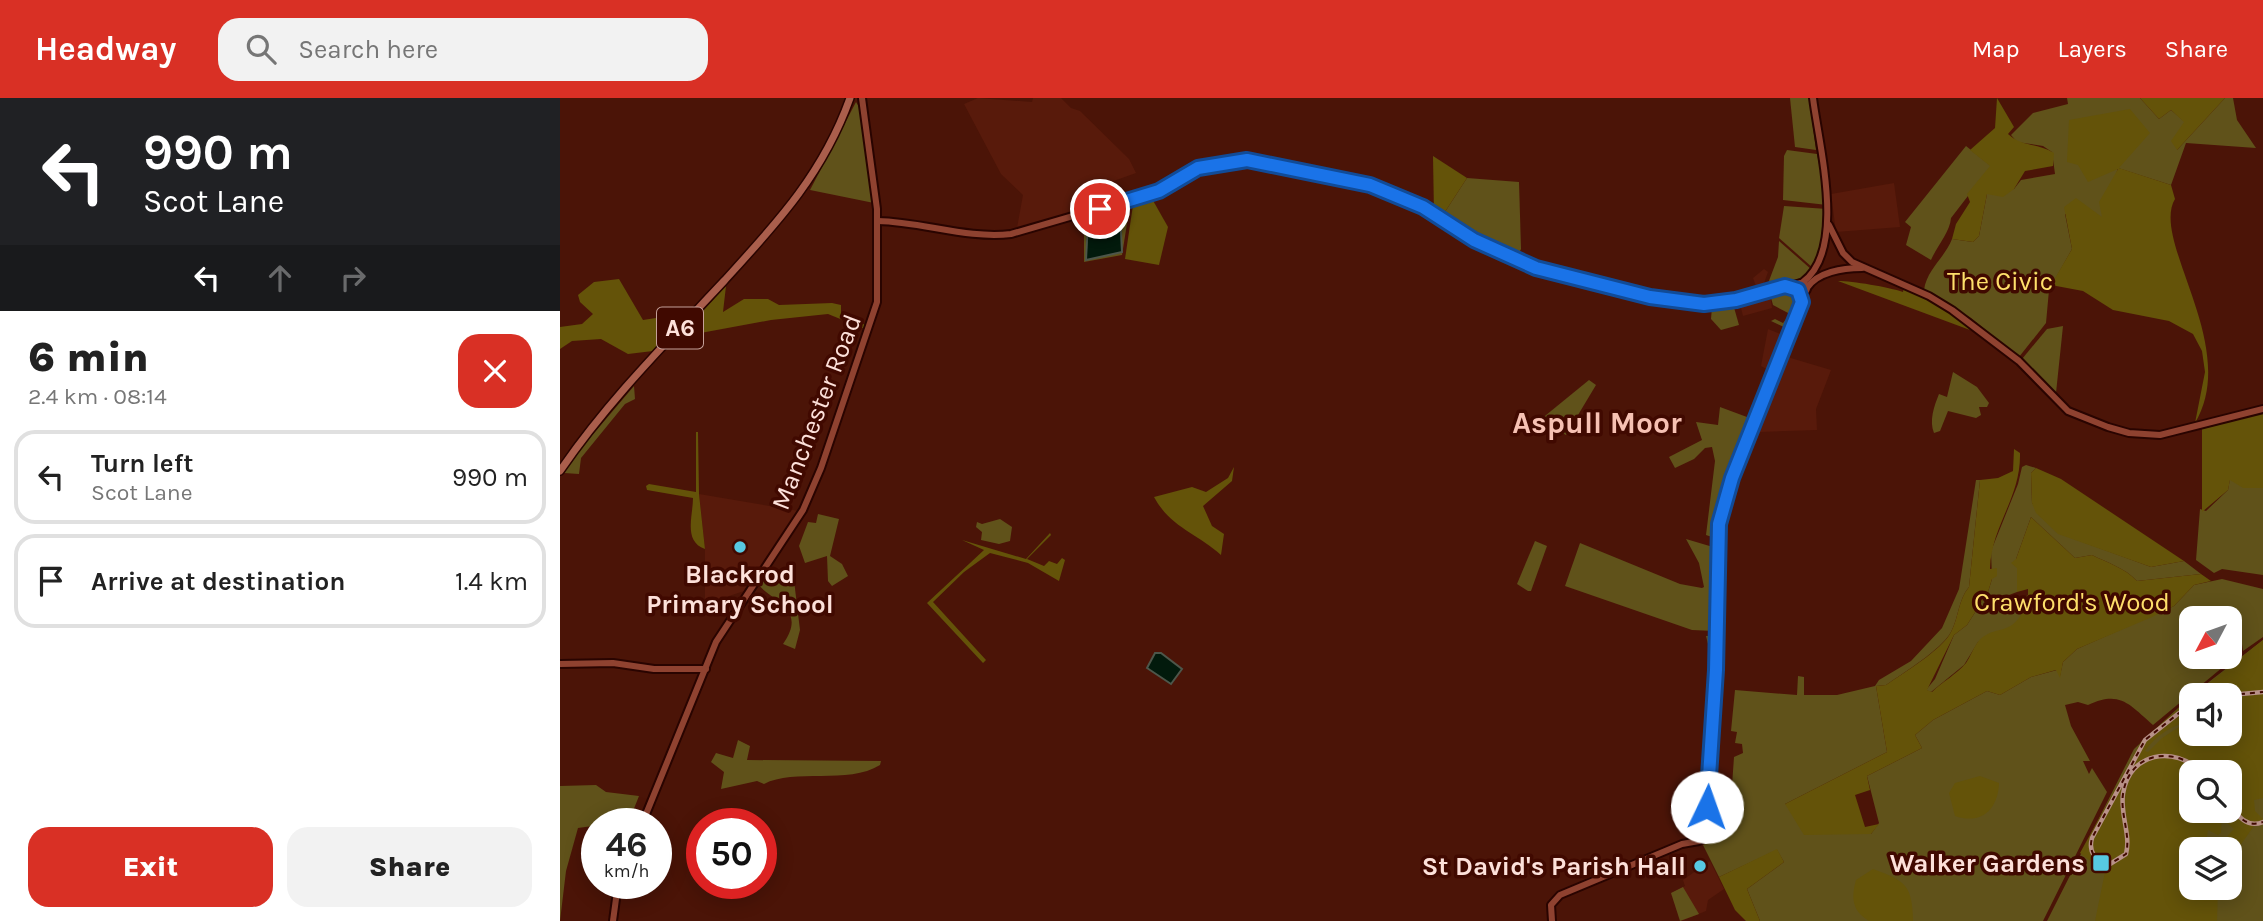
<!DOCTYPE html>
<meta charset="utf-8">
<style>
:root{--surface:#fff;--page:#f2f2f2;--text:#222;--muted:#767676;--line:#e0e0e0;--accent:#d93025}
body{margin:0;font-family:Karla,sans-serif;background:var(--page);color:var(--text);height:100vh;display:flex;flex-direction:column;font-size:26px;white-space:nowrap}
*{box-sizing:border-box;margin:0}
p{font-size:23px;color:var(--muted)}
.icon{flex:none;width:38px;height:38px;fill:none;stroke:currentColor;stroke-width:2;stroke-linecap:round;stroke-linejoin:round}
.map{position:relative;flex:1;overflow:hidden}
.details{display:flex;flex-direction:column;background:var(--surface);width:560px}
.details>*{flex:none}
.hud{background:#202124;color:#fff;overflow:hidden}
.needle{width:46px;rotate:229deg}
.tools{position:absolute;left:1619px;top:508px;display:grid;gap:14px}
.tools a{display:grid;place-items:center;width:63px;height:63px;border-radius:14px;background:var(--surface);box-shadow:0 4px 18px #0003;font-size:35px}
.speed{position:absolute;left:21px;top:710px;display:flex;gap:14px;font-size:35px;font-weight:700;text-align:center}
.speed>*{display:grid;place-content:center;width:91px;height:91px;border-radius:50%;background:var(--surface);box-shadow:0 4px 18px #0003;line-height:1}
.speed small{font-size:18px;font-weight:400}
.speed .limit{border:10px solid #d22;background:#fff;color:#111}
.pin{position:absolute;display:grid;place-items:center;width:60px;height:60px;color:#fff;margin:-30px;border:4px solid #fff;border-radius:50%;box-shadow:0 2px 7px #0007}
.me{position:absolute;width:77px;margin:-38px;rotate:3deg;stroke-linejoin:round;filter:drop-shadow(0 0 5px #0008)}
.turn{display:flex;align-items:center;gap:24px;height:147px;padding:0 28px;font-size:32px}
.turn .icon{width:91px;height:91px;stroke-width:2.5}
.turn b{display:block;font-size:49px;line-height:60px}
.lanes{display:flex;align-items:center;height:66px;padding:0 28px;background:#0003;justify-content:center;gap:35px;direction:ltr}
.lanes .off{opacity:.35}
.round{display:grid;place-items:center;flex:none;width:74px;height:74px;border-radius:21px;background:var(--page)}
.summary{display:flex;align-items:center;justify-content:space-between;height:119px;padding:0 28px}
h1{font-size:42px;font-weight:800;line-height:52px}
.action{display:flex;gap:14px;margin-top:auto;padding:14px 28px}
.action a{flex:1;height:80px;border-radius:21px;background:var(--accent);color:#fff;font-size:28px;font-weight:800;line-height:80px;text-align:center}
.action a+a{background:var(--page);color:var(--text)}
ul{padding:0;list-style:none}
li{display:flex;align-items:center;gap:21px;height:94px;margin:0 14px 10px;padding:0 14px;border:4px solid var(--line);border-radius:21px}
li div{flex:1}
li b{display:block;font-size:26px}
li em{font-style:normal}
header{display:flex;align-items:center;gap:42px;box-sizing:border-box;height:98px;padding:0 35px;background:var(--accent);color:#fff}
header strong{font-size:33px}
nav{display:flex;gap:38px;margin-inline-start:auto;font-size:24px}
.search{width:490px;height:63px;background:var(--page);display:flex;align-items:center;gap:18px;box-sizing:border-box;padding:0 24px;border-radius:21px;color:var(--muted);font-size:26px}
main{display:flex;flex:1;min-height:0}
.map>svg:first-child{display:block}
.built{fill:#581a0b}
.green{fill:#60521a;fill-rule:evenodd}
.forest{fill:#645309}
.water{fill:#021a0c;stroke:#4d564a;stroke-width:2}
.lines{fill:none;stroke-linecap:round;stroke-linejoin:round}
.secondary-casing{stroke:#290400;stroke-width:10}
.primary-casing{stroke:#290400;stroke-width:10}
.secondary{stroke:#8f4230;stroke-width:6}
.primary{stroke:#aa5e4c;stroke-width:7}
.rail-casing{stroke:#b89188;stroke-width:4.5}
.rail{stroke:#400900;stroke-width:2;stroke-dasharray:5;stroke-linecap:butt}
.route-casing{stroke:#114b97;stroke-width:18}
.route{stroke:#1a73e8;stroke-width:12}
.poi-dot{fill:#57c9e2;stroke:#400900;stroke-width:2.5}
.labels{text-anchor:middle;stroke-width:7;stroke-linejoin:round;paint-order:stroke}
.shield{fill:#400900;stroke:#c4a099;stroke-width:2}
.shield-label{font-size:24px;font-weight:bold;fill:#fde1da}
.park-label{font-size:26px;fill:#fedf6a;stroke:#400900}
.street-label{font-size:26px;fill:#fde1da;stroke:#400900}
.poi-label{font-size:26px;font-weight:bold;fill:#fde1da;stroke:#400900;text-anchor:end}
.quarter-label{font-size:30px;font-weight:bold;fill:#f6c1b3;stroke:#400900}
</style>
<header>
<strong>Headway</strong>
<div class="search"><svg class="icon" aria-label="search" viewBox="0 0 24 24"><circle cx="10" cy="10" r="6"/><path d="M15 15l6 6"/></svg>Search here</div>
<nav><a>Map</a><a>Layers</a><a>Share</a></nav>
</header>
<main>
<section class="details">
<div class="hud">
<div class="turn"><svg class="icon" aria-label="left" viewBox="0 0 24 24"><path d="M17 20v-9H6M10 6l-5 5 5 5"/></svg><div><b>990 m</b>Scot Lane</div></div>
<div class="lanes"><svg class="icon" aria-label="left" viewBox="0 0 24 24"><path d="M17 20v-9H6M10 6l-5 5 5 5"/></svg><svg class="icon off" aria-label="ahead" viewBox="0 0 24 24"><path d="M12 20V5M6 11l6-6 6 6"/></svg><svg class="icon off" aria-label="right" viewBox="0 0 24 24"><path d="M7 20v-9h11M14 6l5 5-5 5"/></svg></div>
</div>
<div class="summary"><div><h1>6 min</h1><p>2.4 km · 08:14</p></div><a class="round" style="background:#d93025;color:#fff"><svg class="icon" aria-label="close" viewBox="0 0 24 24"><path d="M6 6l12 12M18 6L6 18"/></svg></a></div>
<ul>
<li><svg class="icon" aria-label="left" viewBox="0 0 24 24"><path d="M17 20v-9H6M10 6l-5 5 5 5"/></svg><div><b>Turn left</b><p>Scot Lane</p></div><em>990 m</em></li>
<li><svg class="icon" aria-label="arrive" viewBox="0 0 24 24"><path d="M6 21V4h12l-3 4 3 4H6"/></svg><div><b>Arrive at destination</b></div><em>1.4 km</em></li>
</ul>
<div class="action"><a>Exit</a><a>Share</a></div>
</section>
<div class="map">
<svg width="1703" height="823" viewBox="0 0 1703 823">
<rect width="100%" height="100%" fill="#4b1407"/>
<!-- built -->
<g class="built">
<path d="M418 0 472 4 473 0H501L511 10 520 13 569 61 576 75 548 85 562 102 457 130 463 97 441 76 404 6Z"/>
<path d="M1334 85 1340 129 1276 134 1271 96Z"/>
<path d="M1204 171 1208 174 1202 191 1210 196 1212 210 1183 218 1178 198 1197 191 1193 180Z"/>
<path d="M1208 231 1226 238 1212 274 1201 268Z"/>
<path d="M1224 258 1271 272 1256 311 1257 332 1200 334 1196 330Z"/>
<path d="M139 396 239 413 198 474 189 468 181 479 180 484 187 488 184 493 145 506V451Z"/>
<path d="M1150 763 1164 791 1148 802 1146 813 1121 823 1111 795 1125 788 1123 782Z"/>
</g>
<!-- green -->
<g class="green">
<path d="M1230 0H1249L1256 52 1235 49Z"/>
<path d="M1507 0H1580L1599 21 1611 12 1625 24 1617 52 1665 0H1673L1677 22 1696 50 1626 45 1611 87 1558 70 1542 120 1505 116 1512 151 1489 192 1486 225 1459 259 1411 220 1364 192C1367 171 1384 161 1392 141L1413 144 1419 138 1427 96 1454 91 1461 82 1495 76 1492 54 1483 48 1457 44 1451 37 1473 15 1508 6Z"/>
<path d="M296 4 299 9 314 105 250 92Z"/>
<path d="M1406 48 1431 68 1391 120C1390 134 1377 148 1371 162L1346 147 1351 129 1345 124Z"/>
<path d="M1227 52 1257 56 1267 107 1223 102 1224 58Z"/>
<path d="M907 80 959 84 961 151 956 162 912 141 881 120Z"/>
<path d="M565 107 569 113 562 157 524 164V120Z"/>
<path d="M1224 108 1267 111 1264 139 1253 170 1219 140Z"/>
<path d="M1219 143 1252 172 1243 180 1210 190 1207 188 1218 159Z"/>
<path d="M1227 190 1236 194 1239 202 1228 231 1211 223 1215 221 1223 225 1230 216 1213 207 1210 196Z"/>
<path d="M1173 206 1179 227 1161 232 1151 221 1152 209Z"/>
<path d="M1503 228 1496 295 1462 261 1487 231Z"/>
<path d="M1393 274 1417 289 1429 305 1427 309H1419L1421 317 1416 320 1388 313 1380 333 1374 335C1369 323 1374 308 1379 296L1387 299Z"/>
<path d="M1029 282 1036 287 1006 337 980 322Z"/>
<path d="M74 288 75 301 65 306 21 360 19 376 4 375 23 348Z"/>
<path d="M1160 309 1195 322 1155 440 1146 437 1155 363 1152 349 1145 350 1134 361 1115 370 1109 359 1142 342 1136 324 1158 327Z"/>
<path d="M1466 367 1476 370 1471 375 1472 405 1498 435 1591 469 1624 463 1641 476 1577 483C1565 470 1548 465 1532 457L1515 460 1471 419 1456 461 1459 486 1457 494 1449 497 1448 507 1462 501 1466 506 1462 520 1449 532 1418 544 1404 567 1371 594 1366 592 1375 581 1394 537 1407 527 1428 494 1432 481 1431 453 1458 386 1462 369Z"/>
<path d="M1670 381 1703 390V477L1662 471 1654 475 1636 462 1640 411 1646 413 1668 392Z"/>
<path d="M1416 382H1420L1409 489C1398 502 1399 519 1391 534 1381 552 1343 575 1326 587L1316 588 1327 654 1225 706 1311 736 1319 725 1307 678 1362 650 1355 637 1373 622 1427 593 1440 597 1471 579 1497 572 1500 578 1503 564 1517 551 1614 508 1634 487 1662 481 1703 491V539L1683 553 1682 546 1681 554 1593 627C1569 606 1560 592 1528 607L1518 604 1505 607 1511 628 1530 663H1523L1529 676 1532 670 1547 694 1483 823H1200L1187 791 1224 764 1217 752 1159 779 1143 747 1178 728 1173 712H1149L1150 701 1171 702 1174 659 1183 655 1182 646 1175 645 1177 634 1171 633 1175 592 1237 597 1238 578 1244 579V597H1277L1315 588 1319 582 1351 563 1382 530 1399 491ZM1631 520H1670V558H1631Z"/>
<path d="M258 416 279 421 270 458 282 466 288 478 272 488 268 483 267 458 245 465 239 448 248 424 256 425Z"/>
<path d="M440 421 452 429 450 443 439 446 421 442 422 434 416 429 417 424 422 426Z"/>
<path d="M1126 441 1153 449 1154 533 1132 532 1005 488 1020 445 1120 486 1142 490 1144 489 1139 465Z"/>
<path d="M975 443 987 448 971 493H968L957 486Z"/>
<path d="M232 466 240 532 235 551 223 546C250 508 206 502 198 485L208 471 220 481Z"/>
<path d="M1146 538H1154L1146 656 1149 550Z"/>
<path d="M1703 542V823H1487L1574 651 1631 598V635H1670V597H1632ZM1631 674H1670V712H1631ZM1631 751H1670V789H1631Z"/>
<path d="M178 642 190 648 187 662 321 663 320 667C288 687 234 670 204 686L197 683 161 691 164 674 151 664 156 655 173 660Z"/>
<path d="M36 687 46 694 79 698 69 723 18 730 6 773 0 823V688Z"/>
<path d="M1123 789 1139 816 1120 823 1111 795Z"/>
</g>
<!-- forest -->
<g class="forest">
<path d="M1437 0 1454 29 1448 36C1462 49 1478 45 1494 55L1493 68 1465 73 1454 91 1443 99 1427 96 1419 138 1413 144 1392 141 1396 126 1410 104 1407 96 1430 68 1410 52 1435 30Z"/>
<path d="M1580 0H1665L1617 52 1611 43 1624 24 1611 12 1599 21Z"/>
<path d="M1570 11 1590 35 1559 70 1611 87 1615 101C1590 143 1681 248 1635 325L1645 274 1642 253 1633 236 1609 223 1553 212 1523 193 1491 187 1512 151 1504 109 1516 100 1542 119 1539 104 1558 71 1528 84 1518 67 1507 64 1509 22Z"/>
<path d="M873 58 907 80 881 120 874 116Z"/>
<path d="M591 99 608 129 599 167 565 161 573 107Z"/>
<path d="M59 181 83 222 128 215 93 253 68 256 41 241 12 243 0 251V229L22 226 33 216 20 204 18 197 34 184Z"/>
<path d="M1278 183C1292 183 1329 189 1343 194L1344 189 1401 221 1410 232Z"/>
<path d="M166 188 163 214 184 201H208L219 207 272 205 281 207V218L306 227 305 231 268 216 211 222 119 239Z"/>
<path d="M1703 315V390H1683L1670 382 1668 392 1642 414V331Z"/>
<path d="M136 334H138L139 396 145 451C123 443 133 418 133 400L87 392 86 388 89 386 136 394Z"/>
<path d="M1454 351 1460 355C1461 400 1431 428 1430 471L1437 470V478L1432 481 1428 494 1407 527 1394 537 1367 592 1372 594C1382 584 1397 576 1406 565 1410 559 1413 551 1417 545 1435 523 1452 543 1466 506L1462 501 1468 497V491L1457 494V470L1451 465 1456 461 1471 419 1515 460 1532 457C1548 465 1565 470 1577 483L1641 476 1651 483 1634 487 1614 508 1592 519 1517 551 1503 564 1500 580 1496 572 1471 579 1440 597 1427 593 1373 622 1355 637 1362 650 1307 678 1310 692 1295 697 1305 729 1319 726 1311 736 1244 737 1225 706 1327 654 1316 588 1326 587C1343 575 1382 552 1391 534 1399 519 1398 502 1409 489L1420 382 1438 380 1453 373Z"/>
<path d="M674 369 672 383 643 408 652 428 664 436 661 457C637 435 611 430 594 399L632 389 646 394 668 380Z"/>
<path d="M1476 370 1501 381 1624 463 1591 469 1498 436 1476 415 1472 405 1471 375Z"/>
<path d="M490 435 491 437 467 461 484 468 489 463 497 466 502 460 505 462 499 483 468 465 430 455 404 474 373 504 426 562 423 565 367 505 424 452 402 442 466 461Z"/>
<path d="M1703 542V700L1694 702 1695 713 1703 721 1696 725 1670 762V751H1664L1668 737 1674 731 1667 725 1665 712H1670V674H1631V712H1662L1661 735 1658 737 1648 732 1645 751H1631V789H1658L1657 823H1535L1545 774 1520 755 1581 644 1631 599V623C1612 627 1596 637 1585 653L1588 654 1602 640 1619 629 1631 627V635H1638L1650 644 1657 635H1670V597H1634Z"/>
<path d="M1420 678 1439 685C1438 712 1421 727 1395 718L1389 695 1395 685Z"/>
<path d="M1217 751 1224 764 1187 791 1200 823H1186L1175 812 1159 779Z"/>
<path d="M1313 771C1346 783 1352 787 1353 823H1309C1292 813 1291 800 1296 782Z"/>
</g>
<!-- water -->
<g class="water">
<path d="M560 114 562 154 526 162 528 124Z"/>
<path d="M595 555H601L622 571 611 586 587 570Z"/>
</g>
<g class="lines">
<defs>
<g id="secondary">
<path d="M318 123C363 124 407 141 451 136L599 93 638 70 687 62 810 87 863 109 914 142 976 170 1090 199 1131 206 1157 205 1241 185"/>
<path d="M1269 127 1283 155 1292 164 1369 198 1392 212 1459 263 1508 313 1548 329 1569 335 1600 337 1703 311"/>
<path d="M1243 184C1287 151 1259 48 1253 0"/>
<circle cx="1242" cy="190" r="5"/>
<path d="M1247 190C1257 174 1283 170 1302 170"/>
<path d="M0 566 53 565 94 571H146"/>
<path d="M82 726 156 544 243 412 261 370 317 204V111L302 0"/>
<path d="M53 823 58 786"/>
<path d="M992 823 991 807 1000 797 1122 746 1139 743 1142 739 1147 709 1156 571 1159 426 1172 380 1245 193"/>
</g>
<path id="primary" d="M0 373C47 304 107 244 164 183 217 125 263 76 290 0"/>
</defs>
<!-- secondary casing -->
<use href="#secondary" class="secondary-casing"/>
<!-- primary casing -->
<use href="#primary" class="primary-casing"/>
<!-- secondary -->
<use href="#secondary" class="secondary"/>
<!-- primary -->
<use href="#primary" class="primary"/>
<defs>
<g id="rail">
<path d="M1670 597 1703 594"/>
<path d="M1631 610 1619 615 1585 642 1532 740C1528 754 1536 765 1550 766L1566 756C1571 737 1560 716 1563 696 1569 654 1614 647 1642 674"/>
<path d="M1670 706C1678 719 1687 730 1703 724"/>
</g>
</defs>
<!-- rail casing -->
<use href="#rail" class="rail-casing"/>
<!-- rail -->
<use href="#rail" class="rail"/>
</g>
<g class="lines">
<defs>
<path id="route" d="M540 111 599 93 638 70 687 62 810 87 863 109 914 142 976 170 1090 199 1144 206 1176 202 1225 188 1238 192 1242 204 1172 380 1159 426 1156 572 1147 709"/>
</defs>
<!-- route casing -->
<use href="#route" class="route-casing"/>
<!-- route -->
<use href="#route" class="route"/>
</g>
<!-- markers -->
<g class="poi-dot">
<circle cx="180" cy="449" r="7"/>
<rect x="1532" y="756" width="18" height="18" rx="3.5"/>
<circle cx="1140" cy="768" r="7"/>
</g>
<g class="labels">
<!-- shield labels -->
<rect class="shield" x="97" y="209.5" width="46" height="41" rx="5"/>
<g class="shield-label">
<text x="120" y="238">A6</text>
</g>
<!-- park labels -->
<g class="park-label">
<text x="1440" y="192">The Civic</text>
<text x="1512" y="513">Crawford's Wood</text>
</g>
<!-- street labels -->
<g class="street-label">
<text transform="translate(256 314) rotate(-69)" y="9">Manchester Road</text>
</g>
<!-- poi labels -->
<g class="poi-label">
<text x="180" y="485" text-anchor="middle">Blackrod<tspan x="180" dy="30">Primary School</tspan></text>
<text x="1525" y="774">Walker Gardens</text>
<text x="1126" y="777">St David's Parish Hall</text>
</g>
<!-- quarter labels -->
<g class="quarter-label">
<text x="1037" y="335">Aspull Moor</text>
</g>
</g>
</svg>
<div class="tools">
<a><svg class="needle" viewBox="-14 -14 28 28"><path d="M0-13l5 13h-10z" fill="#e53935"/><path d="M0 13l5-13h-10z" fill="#767676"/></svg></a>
<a><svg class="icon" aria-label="sound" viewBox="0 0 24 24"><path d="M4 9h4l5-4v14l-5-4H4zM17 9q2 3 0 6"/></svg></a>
<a><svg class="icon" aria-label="search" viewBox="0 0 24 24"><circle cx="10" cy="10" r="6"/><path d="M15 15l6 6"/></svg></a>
<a><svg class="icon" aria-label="layers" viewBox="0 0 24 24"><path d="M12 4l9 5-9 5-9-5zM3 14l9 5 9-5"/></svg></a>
</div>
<div class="speed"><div>46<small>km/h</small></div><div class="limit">50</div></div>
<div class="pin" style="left:540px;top:111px;background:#d93025"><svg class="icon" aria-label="arrive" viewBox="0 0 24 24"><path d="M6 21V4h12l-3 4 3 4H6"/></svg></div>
<svg class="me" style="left:1147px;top:709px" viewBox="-20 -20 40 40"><circle r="19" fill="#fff"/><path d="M0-13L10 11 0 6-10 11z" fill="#1a73e8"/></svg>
</div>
</main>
